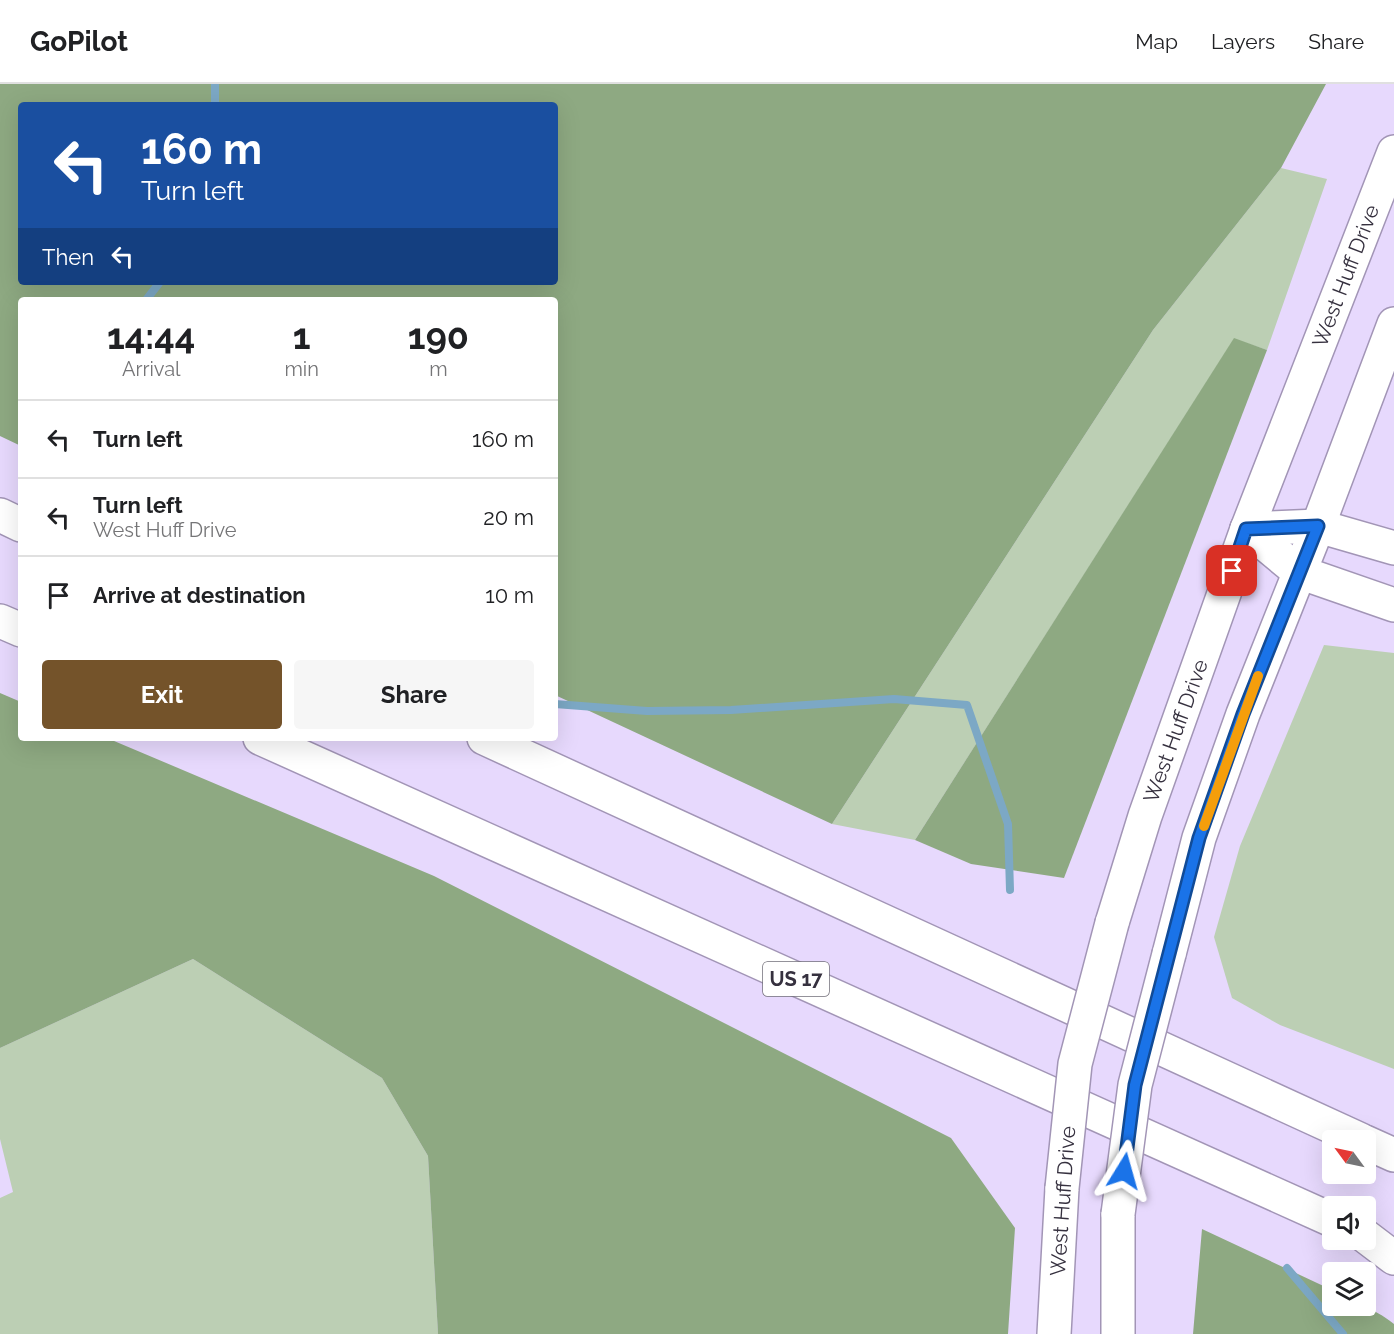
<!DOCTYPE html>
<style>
:root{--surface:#fff;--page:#f6f6f6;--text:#202124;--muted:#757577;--line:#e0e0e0;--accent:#74532a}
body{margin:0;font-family:Raleway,sans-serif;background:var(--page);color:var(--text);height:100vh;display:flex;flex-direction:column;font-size:22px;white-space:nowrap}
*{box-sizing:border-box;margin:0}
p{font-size:20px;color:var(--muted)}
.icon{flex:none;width:33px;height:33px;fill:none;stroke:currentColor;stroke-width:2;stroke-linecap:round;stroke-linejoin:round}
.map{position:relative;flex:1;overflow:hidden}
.panel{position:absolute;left:18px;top:213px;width:540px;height:444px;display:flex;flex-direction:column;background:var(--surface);border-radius:6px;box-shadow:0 6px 24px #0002}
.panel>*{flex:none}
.top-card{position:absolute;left:18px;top:18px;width:540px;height:183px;border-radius:6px;box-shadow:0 6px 24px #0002;background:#1a4fa0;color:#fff;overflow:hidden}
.needle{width:39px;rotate:303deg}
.tools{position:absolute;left:1322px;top:1046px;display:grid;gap:12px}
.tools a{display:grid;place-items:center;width:54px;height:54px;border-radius:6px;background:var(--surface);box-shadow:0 6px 24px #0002;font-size:30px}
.pin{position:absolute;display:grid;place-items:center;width:51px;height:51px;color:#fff;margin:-26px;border-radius:12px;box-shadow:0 3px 9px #0006}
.me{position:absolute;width:66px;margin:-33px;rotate:8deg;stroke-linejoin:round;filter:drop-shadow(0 0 4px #0008)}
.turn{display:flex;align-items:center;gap:21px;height:126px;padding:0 24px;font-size:27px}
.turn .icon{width:78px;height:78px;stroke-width:2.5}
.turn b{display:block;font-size:42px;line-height:51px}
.then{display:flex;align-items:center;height:57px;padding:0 24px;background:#0003;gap:12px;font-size:22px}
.eta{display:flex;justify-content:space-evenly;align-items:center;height:102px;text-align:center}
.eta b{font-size:36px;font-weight:700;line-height:42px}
.button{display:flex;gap:12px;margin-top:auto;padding:12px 24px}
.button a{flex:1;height:69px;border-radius:6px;background:var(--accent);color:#fff;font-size:24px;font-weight:700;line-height:69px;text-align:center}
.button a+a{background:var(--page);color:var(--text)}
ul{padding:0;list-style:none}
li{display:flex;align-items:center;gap:18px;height:78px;padding:0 24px;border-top:2px solid var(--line)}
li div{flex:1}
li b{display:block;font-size:22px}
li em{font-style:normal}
header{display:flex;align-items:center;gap:36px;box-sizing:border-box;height:84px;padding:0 30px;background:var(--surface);border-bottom:2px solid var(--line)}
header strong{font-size:28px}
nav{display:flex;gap:33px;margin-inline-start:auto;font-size:21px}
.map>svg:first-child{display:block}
.green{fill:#bccfb4}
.forest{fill:#8ea982;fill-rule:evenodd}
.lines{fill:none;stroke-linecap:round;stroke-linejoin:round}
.stream{stroke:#7ca8c5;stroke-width:8}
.secondary-casing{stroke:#a295b6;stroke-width:36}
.highway-casing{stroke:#a295b6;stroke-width:36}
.secondary{stroke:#fff;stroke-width:33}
.highway{stroke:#fff;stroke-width:33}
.secondary-bridge-casing{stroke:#a295b6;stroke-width:36;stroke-linecap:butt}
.secondary-bridge{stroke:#fff;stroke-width:33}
.route-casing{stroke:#114b97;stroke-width:15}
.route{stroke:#1a73e8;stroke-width:10}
.slow{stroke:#f59e0b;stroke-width:10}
.labels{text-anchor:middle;stroke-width:4.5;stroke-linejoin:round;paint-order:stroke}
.shield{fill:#fff;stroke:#726f79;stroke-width:1.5}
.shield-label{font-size:20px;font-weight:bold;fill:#36313f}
.street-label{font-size:21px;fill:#36313f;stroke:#fff}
</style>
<header>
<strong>GoPilot</strong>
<nav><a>Map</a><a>Layers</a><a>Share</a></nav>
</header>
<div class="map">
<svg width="1394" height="1250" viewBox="0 0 1394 1250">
<rect width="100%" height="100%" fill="#e7d9fd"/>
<!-- green -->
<g class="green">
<path d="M1281 84 1327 95 1267 266 1234 255 915 756 832 740 1153 246Z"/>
<path d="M1324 561 1394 569V985L1280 941 1232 914 1214 853 1240 762Z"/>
<path d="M193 875 382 994 428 1072 438 1250H0V1114L13 1108 0 1055V964Z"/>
</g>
<!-- forest -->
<g class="forest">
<path d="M0 0H1326L1281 84 1153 246 832 740 555 611V216H21V362L0 352ZM21 21H555V198H21Z"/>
<path d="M1234 254 1267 266 1064 794 971 780 915 756Z"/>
<path d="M0 609 21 618V654H107L434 792 951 1054 1015 1144 1008 1250H438L428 1072 382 994 193 875 0 964Z"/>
<path d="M1202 1145 1332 1206V1221C1360 1221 1371 1222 1394 1240V1250H1193Z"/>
</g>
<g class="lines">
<!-- stream -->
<g class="stream">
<path d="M215 21V0"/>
<path d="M146 216 160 198"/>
<path d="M555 620 647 627 731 626 894 615 967 621 1008 740 1010 806"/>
<path d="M1287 1184 1343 1250"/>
</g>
<defs>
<g id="secondary">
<path d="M1112 839 1145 732 1247 445 1394 68"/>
<path d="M1169 870 1199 754 1243 630 1318 442 1394 240"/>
<path d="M1054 1250 1062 1104"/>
<path d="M1118 1250V1130"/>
</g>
<g id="highway">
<path d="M0 431 21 441"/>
<path d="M1247 445 1299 488 1394 521"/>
<path d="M1247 445 1318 442 1394 464"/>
<path d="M0 537 21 546"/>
<path d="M260 654 1332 1136"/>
<path d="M484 654 1361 1056"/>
<path d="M1365 1058 1394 1071"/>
<path d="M1365 1152 1394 1174"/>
</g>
</defs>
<!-- secondary casing -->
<use href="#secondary" class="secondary-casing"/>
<!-- highway casing -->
<use href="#highway" class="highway-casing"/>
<!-- secondary -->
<use href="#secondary" class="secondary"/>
<!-- highway -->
<use href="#highway" class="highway"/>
<defs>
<g id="secondary-bridge">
<path d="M1062 1104 1075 980 1112 839"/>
<path d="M1118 1130 1135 1001 1169 870"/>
</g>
</defs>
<!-- secondary-bridge casing -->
<use href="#secondary-bridge" class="secondary-bridge-casing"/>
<!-- secondary-bridge -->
<use href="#secondary-bridge" class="secondary-bridge"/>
</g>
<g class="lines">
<defs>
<path id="route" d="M1124 1087 1135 1001 1199 754 1243 630 1318 442 1246 445 1232 487"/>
</defs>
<!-- route casing -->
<use href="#route" class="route-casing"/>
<!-- route -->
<use href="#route" class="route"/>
<!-- slow -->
<path class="slow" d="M1204 742 1258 592"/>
</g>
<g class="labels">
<!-- shield labels -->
<rect class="shield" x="763" y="878" width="66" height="34" rx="4.5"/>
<g class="shield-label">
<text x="796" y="902">US 17</text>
</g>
<!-- street labels -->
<g class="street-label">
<text transform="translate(1346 192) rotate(-69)" y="7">West Huff Drive</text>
<text transform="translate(1176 647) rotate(-70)" y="7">West Huff Drive</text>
<text transform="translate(1063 1117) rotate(-86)" y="7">West Huff Drive</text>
</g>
</g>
</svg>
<div class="tools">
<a><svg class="needle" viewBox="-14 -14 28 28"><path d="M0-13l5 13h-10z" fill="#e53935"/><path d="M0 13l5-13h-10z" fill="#757577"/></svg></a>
<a><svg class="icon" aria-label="sound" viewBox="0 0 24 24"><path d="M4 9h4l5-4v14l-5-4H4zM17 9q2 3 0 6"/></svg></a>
<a><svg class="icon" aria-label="layers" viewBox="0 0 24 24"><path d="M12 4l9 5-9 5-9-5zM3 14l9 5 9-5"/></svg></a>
</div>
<div class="pin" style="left:1232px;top:487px;background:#d93025"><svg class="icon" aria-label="arrive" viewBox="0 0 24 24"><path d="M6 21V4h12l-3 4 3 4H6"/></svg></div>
<svg class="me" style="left:1124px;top:1087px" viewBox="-20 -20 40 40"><path d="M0-17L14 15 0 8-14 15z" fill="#1a73e8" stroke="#fff" stroke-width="4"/></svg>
<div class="top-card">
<div class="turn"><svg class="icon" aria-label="left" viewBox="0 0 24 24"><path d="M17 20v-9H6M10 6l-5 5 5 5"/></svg><div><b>160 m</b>Turn left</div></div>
<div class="then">Then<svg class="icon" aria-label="left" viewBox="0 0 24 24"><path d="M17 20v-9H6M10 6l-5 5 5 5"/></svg></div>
</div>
<section class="panel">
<div class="eta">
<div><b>14:44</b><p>Arrival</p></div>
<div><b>1</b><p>min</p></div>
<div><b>190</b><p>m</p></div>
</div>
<ul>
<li><svg class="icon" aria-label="left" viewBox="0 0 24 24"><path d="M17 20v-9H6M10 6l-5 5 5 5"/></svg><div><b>Turn left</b></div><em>160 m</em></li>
<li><svg class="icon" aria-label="left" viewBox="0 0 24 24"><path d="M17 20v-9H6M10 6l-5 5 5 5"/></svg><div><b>Turn left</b><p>West Huff Drive</p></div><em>20 m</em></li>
<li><svg class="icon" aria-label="arrive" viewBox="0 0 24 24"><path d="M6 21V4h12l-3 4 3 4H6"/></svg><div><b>Arrive at destination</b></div><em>10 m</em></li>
</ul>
<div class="button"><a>Exit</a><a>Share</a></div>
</section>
</div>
